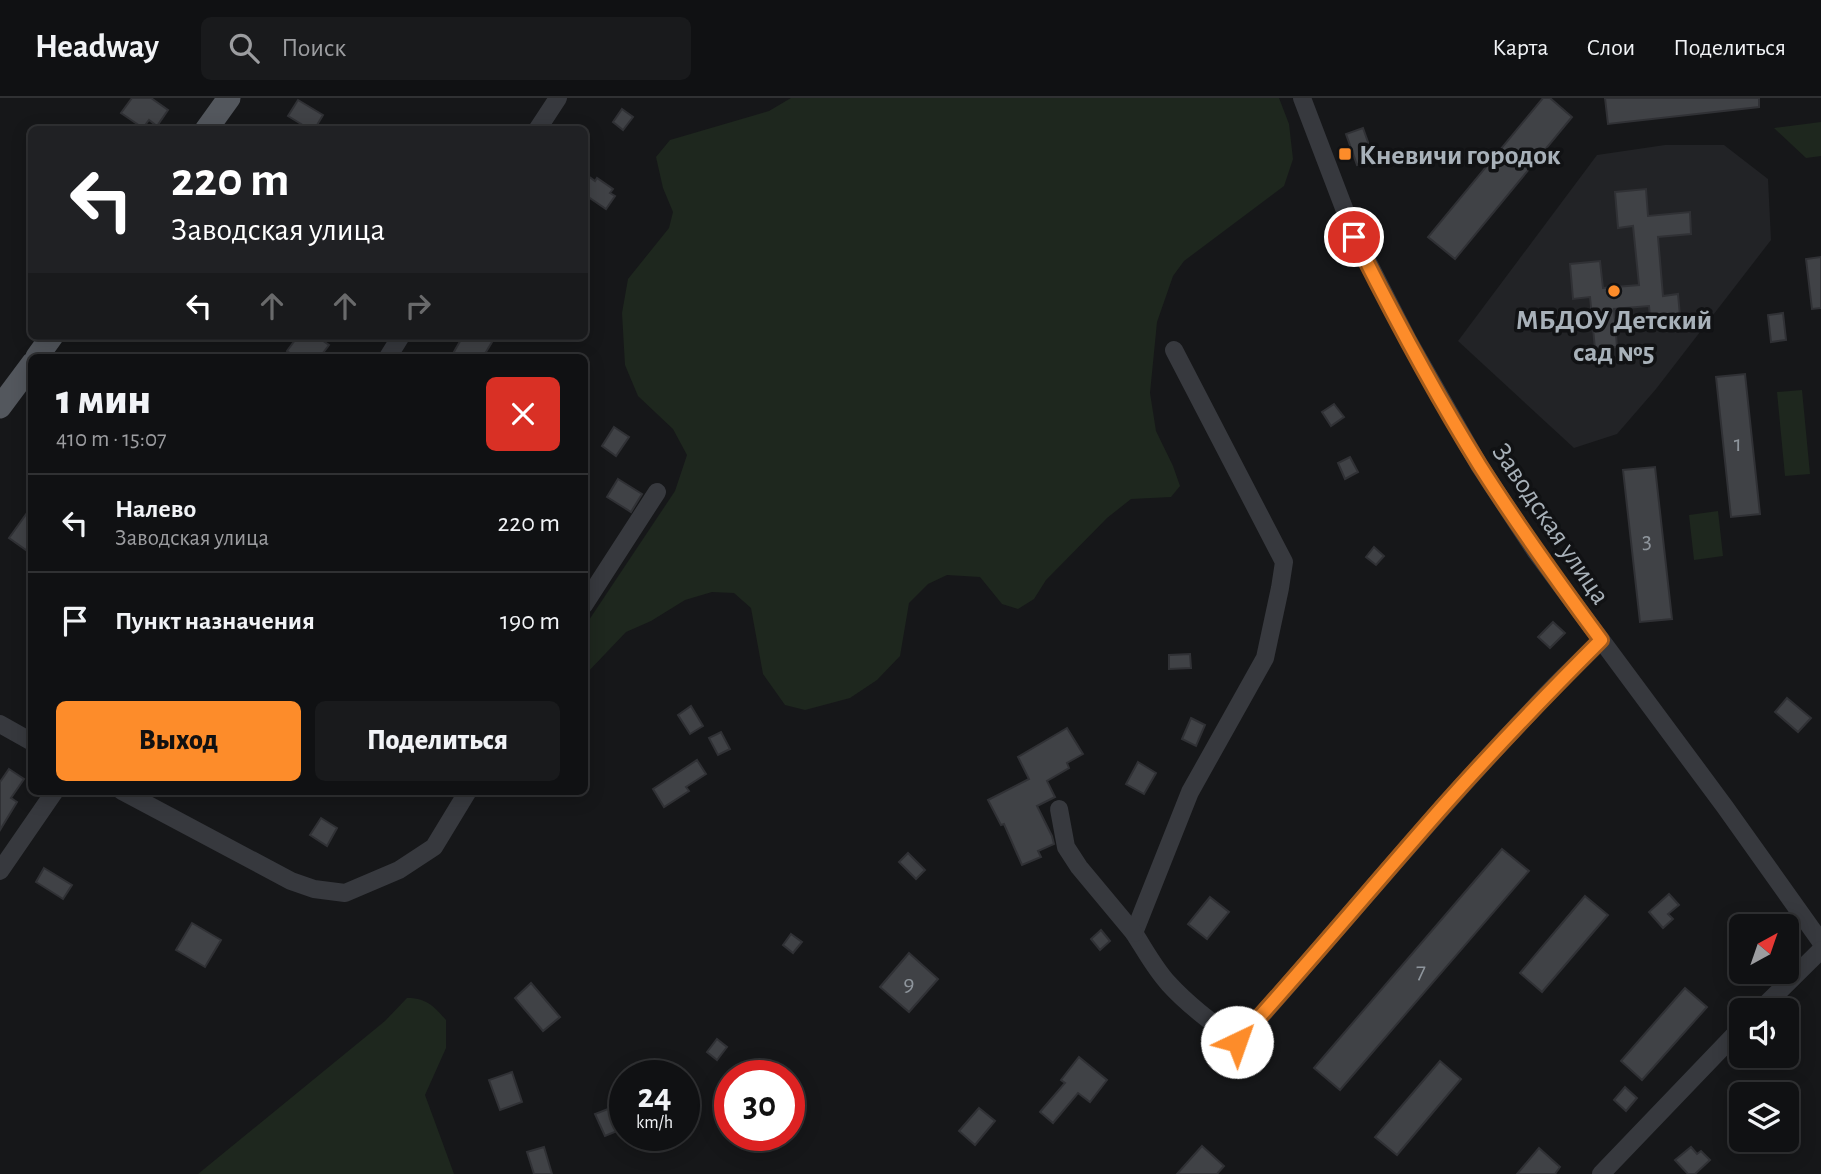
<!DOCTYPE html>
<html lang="ru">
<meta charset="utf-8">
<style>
:root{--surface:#101113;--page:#191a1c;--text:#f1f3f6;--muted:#9c9da0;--line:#303133;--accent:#fd8c2a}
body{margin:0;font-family:"Alegreya Sans",sans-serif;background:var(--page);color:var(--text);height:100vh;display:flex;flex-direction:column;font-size:26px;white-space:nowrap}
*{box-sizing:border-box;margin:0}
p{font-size:23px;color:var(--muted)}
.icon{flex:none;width:38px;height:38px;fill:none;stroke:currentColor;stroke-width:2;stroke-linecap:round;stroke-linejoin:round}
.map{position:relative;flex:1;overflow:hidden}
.side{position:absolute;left:28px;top:256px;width:560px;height:441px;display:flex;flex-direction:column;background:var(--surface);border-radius:10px;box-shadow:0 4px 18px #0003,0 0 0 2px var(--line)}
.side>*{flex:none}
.top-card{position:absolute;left:28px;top:28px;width:560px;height:214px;border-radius:10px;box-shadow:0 4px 18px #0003,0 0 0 2px var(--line);background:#202124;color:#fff;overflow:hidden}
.needle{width:46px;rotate:40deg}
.controls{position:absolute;left:1729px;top:816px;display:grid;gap:14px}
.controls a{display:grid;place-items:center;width:70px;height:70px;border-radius:10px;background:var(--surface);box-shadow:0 4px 18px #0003,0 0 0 2px var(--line);font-size:35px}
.speed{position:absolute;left:609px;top:962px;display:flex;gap:14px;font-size:35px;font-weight:700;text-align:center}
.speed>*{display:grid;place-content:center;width:91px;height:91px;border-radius:50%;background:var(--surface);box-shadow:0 4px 18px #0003,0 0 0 2px var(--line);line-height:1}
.speed small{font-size:18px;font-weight:400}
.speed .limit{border:10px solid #d22;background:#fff;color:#111}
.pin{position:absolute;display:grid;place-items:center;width:60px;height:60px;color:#fff;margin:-30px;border:4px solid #fff;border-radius:50%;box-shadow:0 2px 7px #0007}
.me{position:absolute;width:77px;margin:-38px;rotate:42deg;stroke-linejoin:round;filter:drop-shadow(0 0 5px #0008)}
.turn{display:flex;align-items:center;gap:24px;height:147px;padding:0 28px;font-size:32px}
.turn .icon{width:91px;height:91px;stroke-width:2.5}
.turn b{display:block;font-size:49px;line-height:60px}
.lanes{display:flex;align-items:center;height:66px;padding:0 28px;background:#0003;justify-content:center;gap:35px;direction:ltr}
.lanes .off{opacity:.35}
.round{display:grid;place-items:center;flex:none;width:74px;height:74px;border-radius:10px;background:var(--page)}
.headline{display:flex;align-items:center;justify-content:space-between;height:119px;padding:0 28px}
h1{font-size:42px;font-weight:800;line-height:52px}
.action{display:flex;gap:14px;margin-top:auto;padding:14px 28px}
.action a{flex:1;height:80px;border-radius:10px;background:var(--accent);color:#111;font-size:28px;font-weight:800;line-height:80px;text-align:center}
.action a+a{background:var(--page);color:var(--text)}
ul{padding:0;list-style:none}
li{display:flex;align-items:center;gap:21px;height:98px;padding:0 28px;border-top:2px solid var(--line)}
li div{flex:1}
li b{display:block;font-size:26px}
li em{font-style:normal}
header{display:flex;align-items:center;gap:42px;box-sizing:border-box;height:98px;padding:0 35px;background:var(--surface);border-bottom:2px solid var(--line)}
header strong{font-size:33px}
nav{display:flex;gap:38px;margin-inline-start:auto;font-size:24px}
.search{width:490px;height:63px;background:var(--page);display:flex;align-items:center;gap:18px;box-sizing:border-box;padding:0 24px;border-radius:10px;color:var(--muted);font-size:26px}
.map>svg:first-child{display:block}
.built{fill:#222326}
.green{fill:#1e271e}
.building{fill:#404246;stroke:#303135;stroke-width:2}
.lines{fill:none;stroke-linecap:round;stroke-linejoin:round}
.minor{stroke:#37393e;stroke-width:18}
.major{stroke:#53575d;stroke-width:23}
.route-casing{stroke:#a45b1b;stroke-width:18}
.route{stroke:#fd8c2a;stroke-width:12}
.poi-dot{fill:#fd8c2a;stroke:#111214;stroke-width:2.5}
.labels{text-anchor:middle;stroke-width:7;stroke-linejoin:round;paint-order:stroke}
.number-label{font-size:24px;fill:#8e959c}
.poi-label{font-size:28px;font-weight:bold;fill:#a8b1b9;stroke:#111214;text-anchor:start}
.street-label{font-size:28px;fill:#a8b1b9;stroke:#111214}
</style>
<header>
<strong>Headway</strong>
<div class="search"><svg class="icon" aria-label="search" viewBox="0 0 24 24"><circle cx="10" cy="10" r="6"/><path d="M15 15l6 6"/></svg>Поиск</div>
<nav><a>Карта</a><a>Слои</a><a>Поделиться</a></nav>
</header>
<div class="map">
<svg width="1821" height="1076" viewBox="0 0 1821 1076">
<rect width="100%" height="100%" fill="#161719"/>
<!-- built -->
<path class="built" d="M1665 47H1724L1768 81 1771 142 1656 291 1617 336 1574 350 1458 243 1597 57Z"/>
<!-- green -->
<g class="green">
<path d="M791 0H1279L1289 26 1293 61 1284 88 1184 163 1173 178 1157 224 1150 295 1156 333 1173 368 1180 388 1171 399 1131 401 1107 420 1046 482 1034 501 1018 511 1002 506 980 479 947 477 928 486 909 505 900 558 877 582 850 600 805 612 785 607 763 576 751 510 734 495 712 494 685 502 651 523 626 534 585 577V528L675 393 687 357 673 331 638 298 625 267 622 215 628 181 669 130 673 114 663 90 656 59 670 42 769 13Z"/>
<path d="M1821 24V58L1806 60 1774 30Z"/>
<path d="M1802 292 1810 376 1785 378 1777 294Z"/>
<path d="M1718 413 1723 458 1694 462 1689 417Z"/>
<path d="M407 900C426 900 434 908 446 922V950L425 997 454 1076H198L385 923Z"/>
</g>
<!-- building -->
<g class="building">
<path d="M132 0H151L168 12 157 28 149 22 143 30 121 15Z"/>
<path d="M1543 0H1550L1572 19 1455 161 1428 139Z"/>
<path d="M1605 0H1759V9L1608 26Z"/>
<path d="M298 2 323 17 314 32H311L288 18Z"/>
<path d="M622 11 633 19 623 32 613 24Z"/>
<path d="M1363 30 1374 61 1357 67 1346 36Z"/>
<path d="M584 75 595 83 597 80 613 91 610 95 615 98 606 111 584 96Z"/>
<path d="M1646 91 1648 118 1690 114 1691 136 1658 139 1663 198 1678 196 1681 229 1651 231 1649 208 1614 211 1617 249 1595 251 1590 199 1573 201 1570 166 1600 163 1603 190 1639 187 1633 128 1618 130 1615 94Z"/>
<path d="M1821 159V210L1812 211 1806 161Z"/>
<path d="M1783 215 1786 242 1771 244 1768 217Z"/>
<path d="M298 238H316L329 247 320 259H295L287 253Z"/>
<path d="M463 238H482L492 244 483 259H451Z"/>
<path d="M1745 276 1760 416 1731 419 1716 279Z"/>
<path d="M1334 306 1344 319 1331 328 1322 314Z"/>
<path d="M614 329 629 339 616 358 602 348Z"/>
<path d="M1350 359 1358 374 1345 381 1338 365Z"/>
<path d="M1655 369 1672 521 1640 524 1623 372Z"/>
<path d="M618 381 642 396 631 414 607 399Z"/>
<path d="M32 408V444L26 452 9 440Z"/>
<path d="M1374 449 1384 458 1376 467 1366 459Z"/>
<path d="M1553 524 1565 535 1550 550 1538 539Z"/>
<path d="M1190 556 1191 570 1169 571V557Z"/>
<path d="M1787 600 1811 620 1798 634 1775 614Z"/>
<path d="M691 608 703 628 690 636 678 617Z"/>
<path d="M1191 620 1205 627 1196 648 1182 641Z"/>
<path d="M1067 630 1083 656 1067 665 1069 670 1047 683 1055 699 1037 708 1052 738 1054 746 1038 753 1041 759 1022 767 1004 726 1001 727 988 702 1029 681 1018 659Z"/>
<path d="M721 634 730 651 718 657 709 640Z"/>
<path d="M697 662 706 676 686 689 689 693 664 709 653 691Z"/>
<path d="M1138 664 1156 675 1144 696 1126 686Z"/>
<path d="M9 671 24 681 11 700 17 704 0 732V684Z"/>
<path d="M321 720 337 730 327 748 310 737Z"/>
<path d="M1502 751 1529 773 1340 992 1314 970Z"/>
<path d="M908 755 925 772 916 781 899 764Z"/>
<path d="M44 770 72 787 63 801 36 784Z"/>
<path d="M1669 796 1679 807 1668 816 1673 821 1663 830 1649 814Z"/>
<path d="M1585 798 1608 817 1542 894 1520 875Z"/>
<path d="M1210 799 1229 814 1207 841 1188 826Z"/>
<path d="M192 825 221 842 205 869 176 852Z"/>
<path d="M1101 832 1110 843 1100 852 1091 841Z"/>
<path d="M791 836 802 844 793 855 783 847Z"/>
<path d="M909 855 938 881 909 914 880 889Z"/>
<path d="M531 885 560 919 543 933 515 900Z"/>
<path d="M1685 890 1707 909 1642 982 1621 963Z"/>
<path d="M717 941 727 949 717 962 707 954Z"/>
<path d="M1079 959 1107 982 1090 1004 1078 995 1053 1025 1040 1014 1065 985 1061 982Z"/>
<path d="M1440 963 1461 981 1397 1057 1375 1039Z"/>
<path d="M512 974 522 1004 500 1012 489 982Z"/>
<path d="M1625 989 1637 1000 1626 1013 1614 1002Z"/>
<path d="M613 1009 622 1031 605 1038 595 1016Z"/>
<path d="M979 1010 995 1023 975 1047 959 1033Z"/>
<path d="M1202 1048 1224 1068 1217 1076H1177Z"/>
<path d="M544 1049 552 1076H534L527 1054Z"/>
<path d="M1691 1049 1697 1056 1701 1053 1710 1062 1695 1076H1688L1675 1062Z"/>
<path d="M1539 1050 1560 1069 1555 1076H1517Z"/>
</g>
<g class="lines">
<!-- minor -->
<g class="minor">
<path d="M1302 0 1355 139 1409 244 1479 367 1536 454 1725 709 1821 844"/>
<path d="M537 32 558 0"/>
<path d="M1174 252 1284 464 1280 490 1265 560 1190 694 1134 835C1145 852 1155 871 1169 886 1189 908 1214 926 1238 944 1337 833 1431 718 1534 610 1555 586 1579 565 1601 542"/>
<path d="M388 259 401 238"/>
<path d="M584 507 657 394"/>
<path d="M0 626 32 644"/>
<path d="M122 693 291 783 314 791 345 795 399 772 434 749 468 693"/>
<path d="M1059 711 1066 749 1079 769 1134 835"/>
<path d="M0 773 55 693"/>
<path d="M1760 912 1821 852"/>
<path d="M1601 1076 1741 930"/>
</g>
<!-- major -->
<g class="major">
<path d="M206 32 229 0"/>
<path d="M37 259 52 238"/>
<path d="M0 309 32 266"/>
</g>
</g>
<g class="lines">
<defs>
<path id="route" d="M1237 944C1309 865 1377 783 1447 704 1497 648 1548 595 1601 542 1559 485 1518 428 1480 368 1434 294 1393 217 1354 139"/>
</defs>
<!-- route casing -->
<use href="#route" class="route-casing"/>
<!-- route -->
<use href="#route" class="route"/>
</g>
<!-- markers -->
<g class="poi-dot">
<rect x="1338" y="49" width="14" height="14" rx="3.5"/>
<circle cx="1614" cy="193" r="7"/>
</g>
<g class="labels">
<!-- number labels -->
<g class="number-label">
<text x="1738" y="353">1</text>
<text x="1647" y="450">3</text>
<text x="1421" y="880">7</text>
<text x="909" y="893">9</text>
</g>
<!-- poi labels -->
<g class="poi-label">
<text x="1359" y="66">Кневичи городок</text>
<text x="1614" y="231" text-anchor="middle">МБДОУ Детский<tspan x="1614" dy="32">сад №5</tspan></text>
</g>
<!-- street labels -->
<g class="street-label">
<text transform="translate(1552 425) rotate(56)" y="10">Заводская улица</text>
</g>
</g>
</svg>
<div class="controls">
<a><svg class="needle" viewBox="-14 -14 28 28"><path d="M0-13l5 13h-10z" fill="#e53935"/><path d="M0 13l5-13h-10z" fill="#9c9da0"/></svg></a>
<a><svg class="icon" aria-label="sound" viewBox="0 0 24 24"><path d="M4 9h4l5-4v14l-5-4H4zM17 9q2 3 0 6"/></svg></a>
<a><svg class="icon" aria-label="layers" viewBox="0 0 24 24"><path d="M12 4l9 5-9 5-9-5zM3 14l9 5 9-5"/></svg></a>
</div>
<div class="speed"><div>24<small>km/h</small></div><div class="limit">30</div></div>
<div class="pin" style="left:1354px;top:139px;background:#d93025"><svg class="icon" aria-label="arrive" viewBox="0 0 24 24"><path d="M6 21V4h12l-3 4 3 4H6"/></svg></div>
<svg class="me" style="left:1237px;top:944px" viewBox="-20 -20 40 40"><circle r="19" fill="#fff"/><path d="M0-13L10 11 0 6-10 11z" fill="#fd8c2a"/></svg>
<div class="top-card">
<div class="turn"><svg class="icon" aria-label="left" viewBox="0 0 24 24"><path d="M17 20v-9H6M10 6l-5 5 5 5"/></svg><div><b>220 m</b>Заводская улица</div></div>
<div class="lanes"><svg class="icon" aria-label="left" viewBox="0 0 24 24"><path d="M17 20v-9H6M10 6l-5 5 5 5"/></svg><svg class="icon off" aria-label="ahead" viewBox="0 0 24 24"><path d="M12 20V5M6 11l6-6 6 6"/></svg><svg class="icon off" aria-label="ahead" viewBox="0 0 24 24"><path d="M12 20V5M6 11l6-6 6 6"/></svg><svg class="icon off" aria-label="right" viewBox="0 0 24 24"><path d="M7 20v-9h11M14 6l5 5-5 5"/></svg></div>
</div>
<section class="side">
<div class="headline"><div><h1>1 мин</h1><p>410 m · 15:07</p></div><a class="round" style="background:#d93025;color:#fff"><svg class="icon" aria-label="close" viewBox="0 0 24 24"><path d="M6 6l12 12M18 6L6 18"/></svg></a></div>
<ul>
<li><svg class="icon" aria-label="left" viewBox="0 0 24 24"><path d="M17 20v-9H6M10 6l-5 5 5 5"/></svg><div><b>Налево</b><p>Заводская улица</p></div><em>220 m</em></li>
<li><svg class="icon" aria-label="arrive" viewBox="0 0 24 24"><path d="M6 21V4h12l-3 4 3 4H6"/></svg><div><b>Пункт назначения</b></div><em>190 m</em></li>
</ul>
<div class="action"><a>Выход</a><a>Поделиться</a></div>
</section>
</div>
